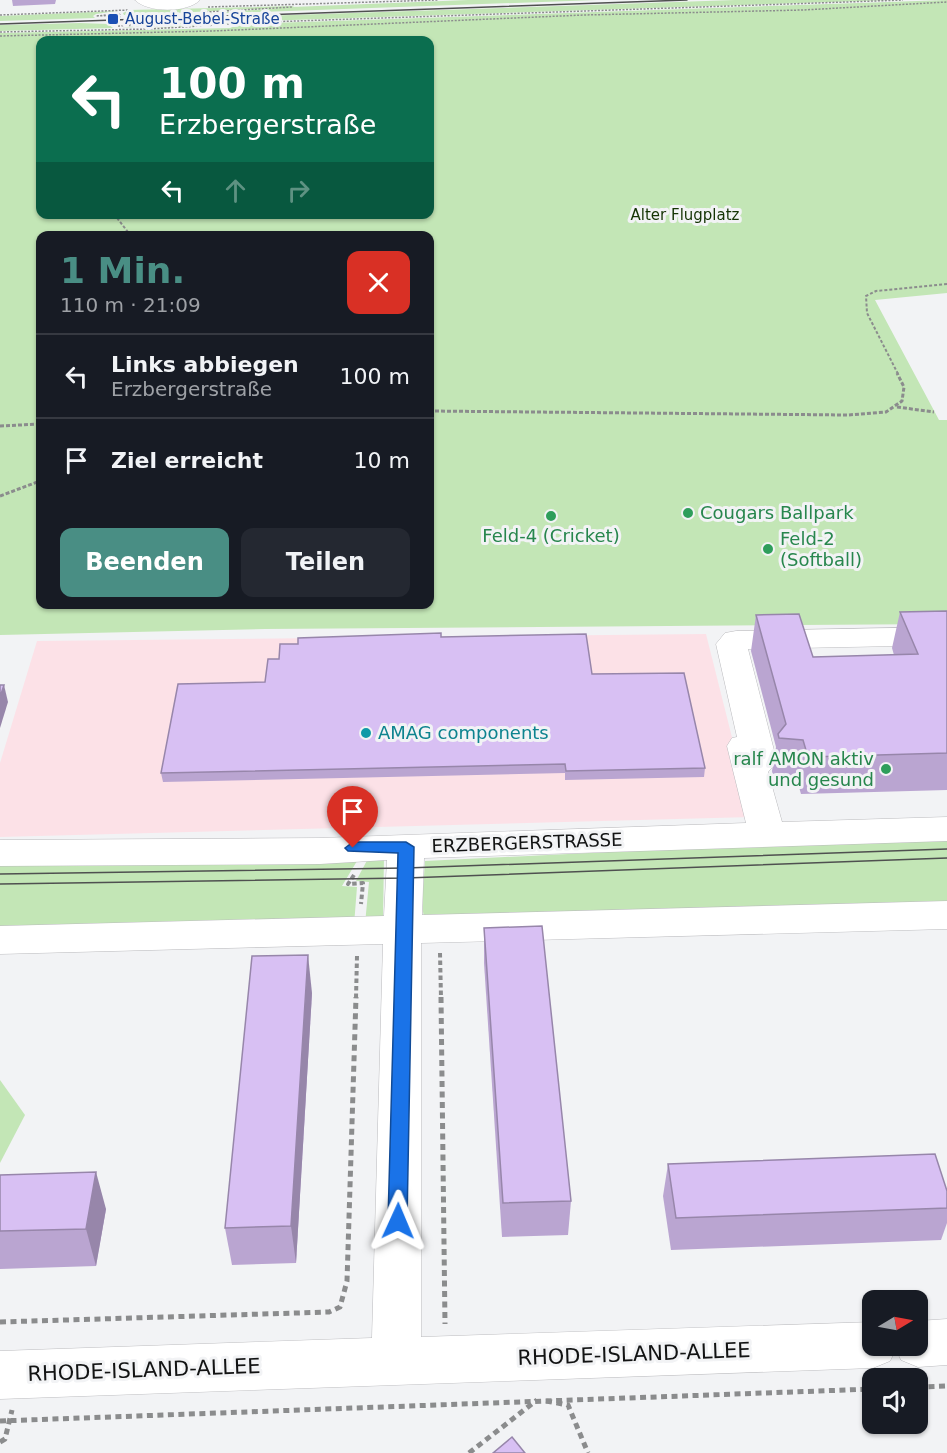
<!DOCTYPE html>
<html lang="de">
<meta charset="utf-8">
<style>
:root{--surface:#171b24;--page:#242831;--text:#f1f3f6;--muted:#9ea1a6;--line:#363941;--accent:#498e84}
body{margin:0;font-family:"DejaVu Sans",sans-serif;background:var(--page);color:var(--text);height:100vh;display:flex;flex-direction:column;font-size:22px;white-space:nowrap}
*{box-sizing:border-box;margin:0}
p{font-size:20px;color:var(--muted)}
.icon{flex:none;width:33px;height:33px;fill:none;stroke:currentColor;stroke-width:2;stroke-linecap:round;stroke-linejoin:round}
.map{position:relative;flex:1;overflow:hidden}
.side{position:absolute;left:36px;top:231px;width:398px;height:378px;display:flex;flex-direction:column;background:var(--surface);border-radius:12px;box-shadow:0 2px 4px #0004}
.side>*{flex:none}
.hud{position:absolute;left:36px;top:36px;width:398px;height:183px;border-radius:12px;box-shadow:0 2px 4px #0004;background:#0b6e4f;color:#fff;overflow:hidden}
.needle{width:39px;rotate:80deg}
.controls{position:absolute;left:862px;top:1290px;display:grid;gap:12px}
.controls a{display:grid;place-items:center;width:66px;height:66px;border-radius:12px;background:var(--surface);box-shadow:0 2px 4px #0004;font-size:30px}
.pin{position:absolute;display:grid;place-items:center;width:51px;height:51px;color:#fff;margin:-62px -26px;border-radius:50% 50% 50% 0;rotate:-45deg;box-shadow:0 0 6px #0007}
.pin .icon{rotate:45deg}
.me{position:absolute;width:66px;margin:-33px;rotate:1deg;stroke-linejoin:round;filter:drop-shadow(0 0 4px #0008)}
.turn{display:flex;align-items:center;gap:21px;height:126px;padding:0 24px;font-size:27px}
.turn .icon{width:78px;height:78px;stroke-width:2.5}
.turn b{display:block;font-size:42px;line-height:51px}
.lanes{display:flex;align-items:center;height:57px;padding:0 24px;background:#0003;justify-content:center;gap:30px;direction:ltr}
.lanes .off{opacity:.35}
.round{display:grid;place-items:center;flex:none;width:63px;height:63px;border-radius:12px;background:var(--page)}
.summary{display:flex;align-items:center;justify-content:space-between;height:102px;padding:0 24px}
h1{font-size:36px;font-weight:800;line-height:45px;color:var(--accent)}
.button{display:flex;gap:12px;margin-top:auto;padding:12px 24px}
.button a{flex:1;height:69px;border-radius:12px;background:var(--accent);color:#fff;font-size:24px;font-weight:800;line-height:69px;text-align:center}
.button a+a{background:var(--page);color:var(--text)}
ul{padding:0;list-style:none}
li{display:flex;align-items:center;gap:18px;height:84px;padding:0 24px;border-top:2px solid var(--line)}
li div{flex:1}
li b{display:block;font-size:22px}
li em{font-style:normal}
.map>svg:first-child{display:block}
.industrial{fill:#fce1e7}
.green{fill:#c3e6b6;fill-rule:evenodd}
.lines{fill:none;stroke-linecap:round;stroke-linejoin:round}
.minor-casing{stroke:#bbbbbe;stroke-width:1}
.path-far4{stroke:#8b8c8d;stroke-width:1.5;stroke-dasharray:2 1.5;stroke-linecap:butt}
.path-far3{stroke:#8b8c8d;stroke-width:2;stroke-dasharray:3 2;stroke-linecap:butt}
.path-far2{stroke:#8b8c8d;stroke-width:3;stroke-dasharray:4 2;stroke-linecap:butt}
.path-far1{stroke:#8b8c8d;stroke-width:4;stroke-dasharray:4.5 3;stroke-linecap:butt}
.path{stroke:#8b8c8d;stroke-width:5;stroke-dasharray:6 4.5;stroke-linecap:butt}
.minor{fill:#fff;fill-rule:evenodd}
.tram{stroke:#4f5050;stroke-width:1.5}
.path-bridge{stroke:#8b8c8d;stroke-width:1.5;stroke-dasharray:2 1.5;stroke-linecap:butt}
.wall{fill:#baa5d1}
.shaded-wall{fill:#9786aa}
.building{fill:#d8c0f3;stroke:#9786aa;stroke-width:1.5}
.route{fill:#1a73e8;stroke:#114b97;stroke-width:1.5}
.transit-dot{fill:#1a4fb4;stroke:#f2f3f5;stroke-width:2}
.leisure-dot{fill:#2e9e5b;stroke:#f2f3f5;stroke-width:2}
.culture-dot{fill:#0f9aa8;stroke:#f2f3f5;stroke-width:2}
.labels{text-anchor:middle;stroke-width:6;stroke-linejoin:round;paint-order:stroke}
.far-transit-label{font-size:15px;fill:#164399;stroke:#f2f3f5;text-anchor:start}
.far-park-label{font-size:15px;fill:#143404;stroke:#f2f3f5}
.leisure-label{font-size:18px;fill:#27864d;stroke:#f2f3f5;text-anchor:start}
.culture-label{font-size:18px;fill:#0d838f;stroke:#f2f3f5;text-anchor:start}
.street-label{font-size:18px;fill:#121313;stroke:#f2f3f5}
.near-street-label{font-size:21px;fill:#121313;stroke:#f2f3f5}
</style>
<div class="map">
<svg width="947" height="1453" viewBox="0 0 947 1453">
<rect width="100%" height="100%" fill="#f2f3f5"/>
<!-- industrial -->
<path class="industrial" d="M706 634 752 817 0 837V763L37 641Z"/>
<!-- green -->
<g class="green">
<path d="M468 0H597L203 14 279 8 132 15H124L123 13 129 10 294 6 292 7Z"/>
<path d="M735 0H892L235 22 219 25 152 28 215 23 216 22 215 20 162 21 211 22 121 28 145 25 147 23 128 22 157 21 147 20Z"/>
<path d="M947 0V293L875 300 939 420H947V624L265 629 0 635V33L230 28 240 24 302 22ZM40 40H429V214H40ZM40 236H429V604H40Z"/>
<path d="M117 11 96 14 93 16 95 18 0 21V16Z"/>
<path d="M80 23 108 24 113 28 0 31V25Z"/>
<path d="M947 839V911L425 923 422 906 425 861 770 844Z"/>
<path d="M371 853 384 857 383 918 365 924 369 882 356 881Z"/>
<path d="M357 861 342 886 357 887 354 925 0 934V865Z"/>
<path d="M0 1080 25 1115 0 1163Z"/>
</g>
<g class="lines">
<defs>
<g id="minor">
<path d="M135 0H200C188 13 147 13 135 0Z"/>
<path d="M947 627V645L748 649 777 762 768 772 782 822 947 817V841L424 858 422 915 947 901V929L421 943V1337L873 1322V1346H918V1321L947 1319V1365L918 1367 901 1360 896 1349 890 1361 873 1368 0 1399V1351L372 1338 383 944 0 954V926L384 916 387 860 320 864 0 866V840L320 838 746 823 727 746 732 738 737 737 716 644 725 633 736 631Z"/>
</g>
</defs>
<!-- minor casing -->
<use href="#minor" class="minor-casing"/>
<!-- path-far4 -->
<g class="path-far4">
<path d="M208 7 438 0"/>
<path d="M206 12 292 7"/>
<path d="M0 15 128 10"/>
<path d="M119 17 117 15 96 16 120 14"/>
<path d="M118 26 144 25 126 24V21"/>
<path d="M149 29V26L213 23V21H190"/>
<path d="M0 32 149 29 267 22 903 0"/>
<path d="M0 36 212 31 584 15 803 10 947 2"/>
</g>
<!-- path-far3 -->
<g class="path-far3">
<path d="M114 214 131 236"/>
<path d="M898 374 867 313 866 296 876 291 947 284"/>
</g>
<!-- path-far2 -->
<g class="path-far2">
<path d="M897 407 934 412"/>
<path d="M429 411 848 415 886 412 902 401 904 387 897 373"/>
<path d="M0 426 40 424"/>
<path d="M0 496 40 481"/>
</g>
<!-- path-far1 -->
<g class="path-far1">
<path d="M354 875 348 884 363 883 361 904"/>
<path d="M440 953 441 998"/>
<path d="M356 998 357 956"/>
</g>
<!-- path -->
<g class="path">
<path d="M441 997 445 1324"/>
<path d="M0 1322 329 1312 340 1307 347 1281 356 997"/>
<path d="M918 1387 947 1386"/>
<path d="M546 1401 568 1405 588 1453"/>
<path d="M0 1421 873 1389"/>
<path d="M0 1442 5 1439 12 1410"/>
<path d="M469 1453 537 1400"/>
</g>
<!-- minor -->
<use href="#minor" class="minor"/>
<!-- tram -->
<g class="tram">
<path d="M0 24 687 0"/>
<path d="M0 874 406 868 947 849"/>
<path d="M0 884 406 878 947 858"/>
</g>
<!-- path-bridge -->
<path class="path-bridge" d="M118 25 120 14"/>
</g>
<!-- wall -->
<g class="wall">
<path d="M12 0H56L55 4 13 6Z"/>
<path d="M947 611V790L801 794 796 777 773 776 772 771 776 747 751 651 756 615 813 657 894 655 892 648 900 612Z"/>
<path d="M441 637 592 674 705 768 704 777 565 780V773L163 782 161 773 265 682 279 659Z"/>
<path d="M484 928 571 1201 568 1235 502 1237 484 963Z"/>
<path d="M312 993 296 1263 232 1265 225 1228Z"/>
<path d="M668 1164 947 1191V1223L941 1240 671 1250 663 1196Z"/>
<path d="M0 1175 106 1209 96 1266 0 1269Z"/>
</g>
<!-- shaded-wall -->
<g class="shaded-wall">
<path d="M4 685 8 702 0 728V697Z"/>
<path d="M308 955 312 993 296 1263 291 1226Z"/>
<path d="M96 1172 106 1209 96 1266 86 1229Z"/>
</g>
<!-- building -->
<g class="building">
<path d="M947 611V753L808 757 803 740 779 738 778 734 786 724 756 615 799 614 813 657 918 654 900 612Z"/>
<path d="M441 633V637L586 634 592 674 684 673 705 768 566 771 565 764 161 773 178 684 265 682 268 659H279L280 644H298V638Z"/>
<path d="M0 685H4L0 697Z"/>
<path d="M542 926 571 1201 503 1203 484 928Z"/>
<path d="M308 955 291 1226 225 1228 252 956Z"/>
<path d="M935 1154 947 1191V1208L676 1218 668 1164Z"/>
<path d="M96 1172 86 1229 0 1231V1175Z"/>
<path d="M512 1437 525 1453H493Z"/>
</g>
<!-- route -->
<path class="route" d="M353 842H406L414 847 407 1221 405 1227 398 1229 391 1227 388 1221 398 853 348 851 345 848Z"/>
<!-- markers -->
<rect class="transit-dot" x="107" y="13" width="12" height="12" rx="3"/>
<g class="leisure-dot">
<circle cx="688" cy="513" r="6"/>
<circle cx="551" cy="516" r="6"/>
<circle cx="768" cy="549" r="6"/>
<circle cx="886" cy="769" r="6"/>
</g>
<circle class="culture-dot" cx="366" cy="733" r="6"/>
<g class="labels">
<!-- far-transit labels -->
<g class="far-transit-label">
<text x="125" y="24">August-Bebel-Straße</text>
</g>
<!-- far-park labels -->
<g class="far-park-label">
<text x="685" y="220">Alter Flugplatz</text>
</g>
<!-- leisure labels -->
<g class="leisure-label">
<text x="700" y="519">Cougars Ballpark</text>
<text x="551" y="542" text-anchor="middle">Feld-4 (Cricket)</text>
<text x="780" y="545">Feld-2<tspan x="780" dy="21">(Softball)</tspan></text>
<text x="874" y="765" text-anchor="end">ralf AMON aktiv<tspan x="874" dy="21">und gesund</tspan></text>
</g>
<!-- culture labels -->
<g class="culture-label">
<text x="378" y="739">AMAG components</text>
</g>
<!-- street labels -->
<g class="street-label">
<text transform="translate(527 843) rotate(-2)" y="6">ERZBERGERSTRASSE</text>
</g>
<!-- near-street labels -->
<g class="near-street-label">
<text transform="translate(634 1354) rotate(-2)" y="7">RHODE-ISLAND-ALLEE</text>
<text transform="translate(144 1370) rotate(-2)" y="7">RHODE-ISLAND-ALLEE</text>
</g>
</g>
</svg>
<div class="controls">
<a><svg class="needle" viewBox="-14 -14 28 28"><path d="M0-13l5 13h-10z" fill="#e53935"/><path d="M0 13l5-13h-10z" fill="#9ea1a6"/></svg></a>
<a><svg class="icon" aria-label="sound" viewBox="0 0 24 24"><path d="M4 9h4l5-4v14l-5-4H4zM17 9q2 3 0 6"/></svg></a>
</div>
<div class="pin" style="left:353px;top:848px;background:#d93025"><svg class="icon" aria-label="arrive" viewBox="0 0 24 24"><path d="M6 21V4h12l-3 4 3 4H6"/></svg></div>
<svg class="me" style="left:398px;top:1221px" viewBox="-20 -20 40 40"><path d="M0-17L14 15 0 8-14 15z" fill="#1a73e8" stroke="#fff" stroke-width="4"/></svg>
<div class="hud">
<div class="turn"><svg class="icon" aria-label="left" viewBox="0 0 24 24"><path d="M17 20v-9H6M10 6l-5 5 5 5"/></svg><div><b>100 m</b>Erzbergerstraße</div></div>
<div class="lanes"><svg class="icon" aria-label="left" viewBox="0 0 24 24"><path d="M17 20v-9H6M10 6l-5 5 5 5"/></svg><svg class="icon off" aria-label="ahead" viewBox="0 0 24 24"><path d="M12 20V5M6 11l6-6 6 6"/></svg><svg class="icon off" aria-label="right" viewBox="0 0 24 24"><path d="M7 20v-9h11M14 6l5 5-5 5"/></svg></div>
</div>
<section class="side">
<div class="summary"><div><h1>1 Min.</h1><p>110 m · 21:09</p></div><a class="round" style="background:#d93025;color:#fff"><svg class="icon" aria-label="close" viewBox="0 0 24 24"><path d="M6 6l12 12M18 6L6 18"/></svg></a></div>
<ul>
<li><svg class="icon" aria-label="left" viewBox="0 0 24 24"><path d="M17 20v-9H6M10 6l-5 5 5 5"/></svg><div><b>Links abbiegen</b><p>Erzbergerstraße</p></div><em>100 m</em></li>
<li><svg class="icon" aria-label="arrive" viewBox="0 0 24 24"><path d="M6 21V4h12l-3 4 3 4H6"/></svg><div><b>Ziel erreicht</b></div><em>10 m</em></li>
</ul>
<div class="button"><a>Beenden</a><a>Teilen</a></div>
</section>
</div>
